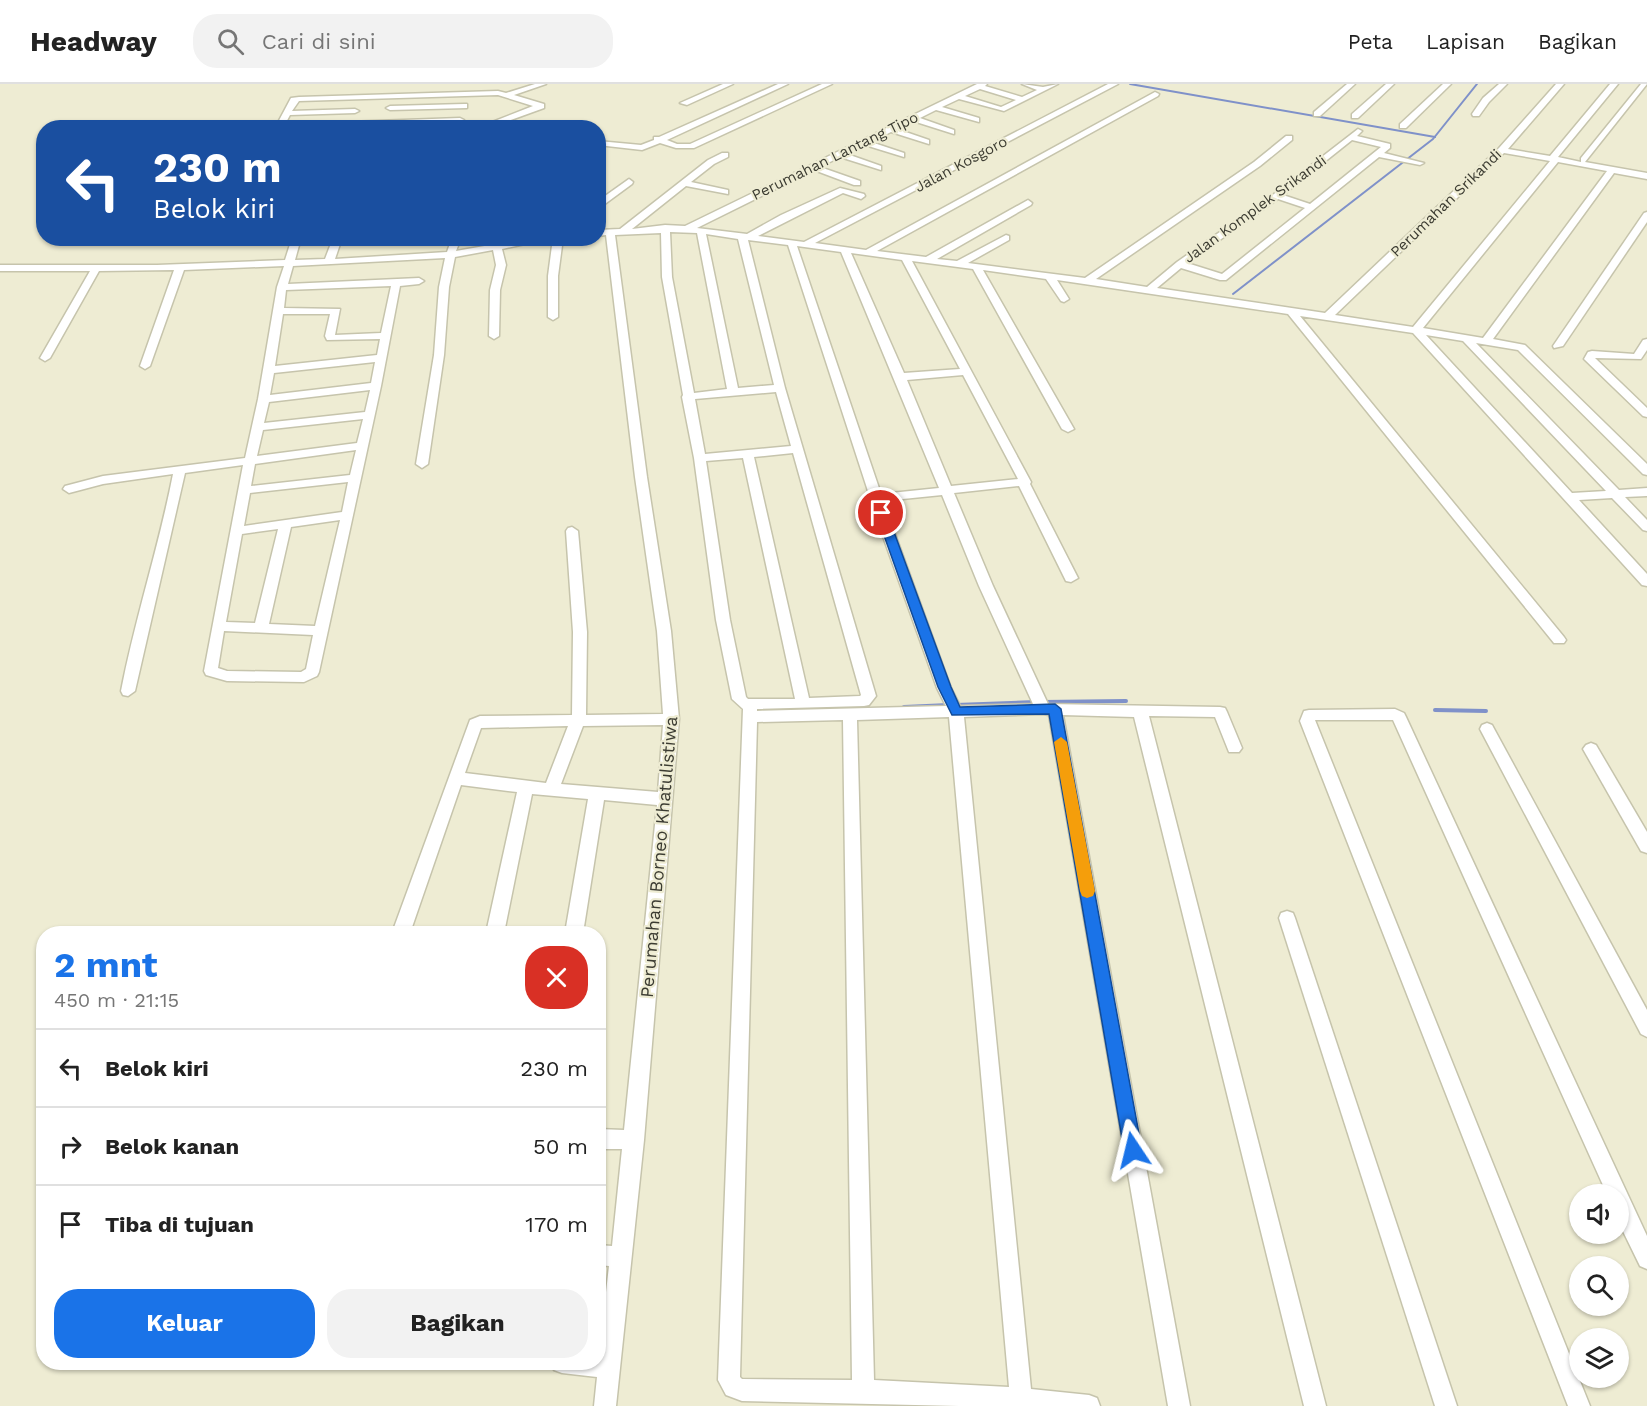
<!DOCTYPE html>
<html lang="id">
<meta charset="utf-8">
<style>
:root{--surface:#fff;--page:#f2f2f2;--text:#222;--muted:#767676;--line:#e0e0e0;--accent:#1a73e8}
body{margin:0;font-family:"Work Sans",sans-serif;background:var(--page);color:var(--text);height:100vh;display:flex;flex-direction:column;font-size:22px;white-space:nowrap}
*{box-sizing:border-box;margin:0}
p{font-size:20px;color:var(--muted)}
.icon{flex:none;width:33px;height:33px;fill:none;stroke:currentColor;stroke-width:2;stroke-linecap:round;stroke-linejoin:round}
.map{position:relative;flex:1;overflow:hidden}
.details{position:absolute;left:36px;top:842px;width:570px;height:444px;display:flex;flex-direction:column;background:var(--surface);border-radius:24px;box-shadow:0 2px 4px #0004}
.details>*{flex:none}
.banner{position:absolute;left:36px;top:36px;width:570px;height:126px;border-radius:24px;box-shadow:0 2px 4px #0004;background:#1a4fa0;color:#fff;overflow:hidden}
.fabs{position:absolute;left:1569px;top:1100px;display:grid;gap:12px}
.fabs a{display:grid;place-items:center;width:60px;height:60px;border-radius:50%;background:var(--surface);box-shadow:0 2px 4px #0004;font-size:30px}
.pin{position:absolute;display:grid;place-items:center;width:51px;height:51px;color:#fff;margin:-26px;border:3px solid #fff;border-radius:50%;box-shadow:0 2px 6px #0007}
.me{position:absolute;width:66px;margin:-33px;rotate:350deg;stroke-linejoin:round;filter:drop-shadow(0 0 4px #0008)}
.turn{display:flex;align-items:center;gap:21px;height:126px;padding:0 18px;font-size:27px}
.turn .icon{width:78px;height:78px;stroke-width:2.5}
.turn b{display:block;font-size:42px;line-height:51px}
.round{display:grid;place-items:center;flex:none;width:63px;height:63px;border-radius:24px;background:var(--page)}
.head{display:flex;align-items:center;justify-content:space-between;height:102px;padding:0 18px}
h1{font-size:36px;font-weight:700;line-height:45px;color:var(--accent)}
.primary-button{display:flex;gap:12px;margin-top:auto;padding:12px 18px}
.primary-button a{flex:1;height:69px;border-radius:24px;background:var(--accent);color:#fff;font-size:24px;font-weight:700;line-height:69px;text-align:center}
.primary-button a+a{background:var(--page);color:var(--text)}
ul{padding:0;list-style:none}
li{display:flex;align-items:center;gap:18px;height:78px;padding:0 18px;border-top:2px solid var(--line)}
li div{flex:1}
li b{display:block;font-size:22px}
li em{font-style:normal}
header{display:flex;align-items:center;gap:36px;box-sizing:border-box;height:84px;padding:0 30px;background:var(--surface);border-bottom:2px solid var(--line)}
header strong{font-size:28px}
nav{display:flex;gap:33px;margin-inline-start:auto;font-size:21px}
.search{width:420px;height:54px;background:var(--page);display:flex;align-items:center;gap:15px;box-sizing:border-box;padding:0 21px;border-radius:24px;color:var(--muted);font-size:22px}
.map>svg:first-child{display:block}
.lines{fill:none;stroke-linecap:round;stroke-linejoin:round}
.stream-far1{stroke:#7f91c9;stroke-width:2}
.stream{stroke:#7f91c9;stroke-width:4}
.minor-casing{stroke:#c6c4ac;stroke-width:3}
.minor{fill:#fff;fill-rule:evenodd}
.route{fill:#1a73e8;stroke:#114b97;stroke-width:1.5}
.slow{fill:#f59e0b}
.labels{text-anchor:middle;stroke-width:4.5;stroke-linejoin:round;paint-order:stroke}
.far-street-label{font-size:15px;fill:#3c3c32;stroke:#eeecd3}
.street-label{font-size:18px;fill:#3c3c32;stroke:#eeecd3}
</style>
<header>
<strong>Headway</strong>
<div class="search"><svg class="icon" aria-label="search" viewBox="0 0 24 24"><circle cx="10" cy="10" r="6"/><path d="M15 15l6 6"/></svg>Cari di sini</div>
<nav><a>Peta</a><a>Lapisan</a><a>Bagikan</a></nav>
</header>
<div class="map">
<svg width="1647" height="1322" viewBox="0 0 1647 1322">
<rect width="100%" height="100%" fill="#eeecd3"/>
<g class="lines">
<!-- stream-far1 -->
<g class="stream-far1">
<path d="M1130 0 1435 53"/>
<path d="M1233 210 1433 55 1477 0"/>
</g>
<!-- stream -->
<g class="stream">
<path d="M1043 618 1126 617"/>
<path d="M956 621 1036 618"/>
<path d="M904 623 949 621"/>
<path d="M1435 626 1486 627"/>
</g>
<defs>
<g id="minor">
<path d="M535 0H546L514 11 544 20V24L489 44 482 42 533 22 498 11 299 17 292 27 355 25 359 27 355 29 290 31 283 44H275L291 14 299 13 498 7 506 9Z"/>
<path d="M723 0H733L687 21 680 19Z"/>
<path d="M778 0H788L667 56 677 60H690L822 0H832L694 64H676L660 59 642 66 598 61V57L641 61 654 56V53H659Z"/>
<path d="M977 0H987L985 2 1022 13 1037 6 1022 0 1043 3 1058 0 1004 27 959 15 942 23 979 34V38L936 26 920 34 954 46V50L913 37 897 45 929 56V60L891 48 871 58 904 69V73L865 61 847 70 881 82V86L840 73 820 83 860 97V101H854L814 86 697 144 747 150 781 131 840 104 864 110 865 112 861 115 843 109 758 152 804 158 1108 0H1118L815 159 866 166 1155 8 1159 10 1158 12 877 167 926 173 1028 116 1032 119 1031 121 937 175 957 177 1006 151 1009 152V156L968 179 1085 194 1254 78 1286 52H1292V56L1260 82 1096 195 1147 203 1177 178 1274 110 1358 45 1362 47 1357 52 1390 60V64L1384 69 1424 79 1420 81 1379 73 1226 196H1220L1181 184 1157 204 1325 229 1499 64 1556 0H1564L1508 65 1550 72 1610 0H1618L1558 73 1581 78V74L1641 0H1647L1585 78 1647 89V95L1614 89 1493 255 1525 261 1647 380V391L1643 390 1518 266 1476 259 1619 406 1647 404V412L1625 413 1647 436V447L1643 446 1612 414 1579 416 1647 490V502L1642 501 1413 249 1300 232 1564 553 1566 556 1564 559H1554L1288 230 1057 196 1069 215 1064 218 1061 217 1046 195 983 186 1074 345 1068 348 1062 345 973 185 912 177 1031 398 1030 400 1078 494 1071 498 1066 497 1019 402 954 409 993 502 1048 620 1220 623 1225 624 1227 628 1242 664 1239 668H1229L1215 633 1149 632 1326 1322H1304L1134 633 1063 631 1190 1322H1168L1049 631 1042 630 964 633 1031 1305 1089 1311 1097 1314 1100 1322H959L742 1317 726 1311 718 1296 743 625 732 615 716 536 694 374 682 313 683 311 662 193 661 149 615 151 647 393 671 547 679 635 644 1056 616 1322H594L597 1293 562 1289 554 1286 551 1278H598L609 1182 598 1181V1161L612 1162 622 1065H598V1045L624 1046 657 721 604 716 583 849H565L588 715 532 710 504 849H486L517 708 461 701 410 849H392L470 636 480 632 572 631 573 548 566 447 568 444 572 443 578 447 587 548 586 631 663 630 657 547 635 393 606 151 598 152V146L620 145 708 76 722 69H728V73L714 80 691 98 728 106V110L686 102 632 145 665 141 685 142ZM980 5 1016 16 1001 23 965 12ZM1352 56 1381 63 1310 120 1283 111ZM1504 69 1550 77 1413 243 1335 231ZM1558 78 1607 87 1483 254 1423 244ZM1278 115 1305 124 1222 190 1187 179ZM670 148 697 149 727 305 694 309 672 193ZM706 150 738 155 774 301 738 304ZM748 156 788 161 880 444 937 604 946 622 757 627V625L864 622 869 621 876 612 785 304ZM797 162 841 168 939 404 881 410ZM851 169 902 176 960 285 904 289ZM1426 251 1463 257 1606 407 1572 409ZM963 291 1018 395 951 402 907 296ZM776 308 791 362 705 370 695 315ZM793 369 861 611 860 612 809 614 754 373ZM743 374 795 615H748L746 613 730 536 706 377ZM942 411 979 502 1033 620 960 622 951 604 883 417ZM949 633 1009 1303 874 1296 857 636ZM843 636 852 1296 742 1295 740 1293 757 638ZM663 641 658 708 561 700 583 642ZM568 642 546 699 465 689 481 644Z"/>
<path d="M1347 0H1355L1320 32H1314V28Z"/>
<path d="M1386 0H1394L1358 34H1352V30Z"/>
<path d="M1443 0H1451L1406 44H1400V40Z"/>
<path d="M1499 0H1507L1489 18 1479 32H1473L1472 30 1483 14Z"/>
<path d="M464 20H467V24L390 26 386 24 390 22Z"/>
<path d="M460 34 464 36 463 38 319 43 315 41 319 39Z"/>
<path d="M629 95 633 98 632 100 598 125V117Z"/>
<path d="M1647 128V138L1563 262 1554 264 1553 262 1644 129Z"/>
<path d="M213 154H289L285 157 225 160Z"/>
<path d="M292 154H301L295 176 325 175 333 154H342L335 175 447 168 452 154H461L456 167 530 154H553L502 165 506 181 500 206 499 252 494 255 489 252 490 206 496 181 493 166 455 173 449 203 444 271 428 380 422 384 416 380 434 271 439 203 445 174 293 182 288 200 419 194 424 197 419 200 400 202 381 302 319 588 317 592 304 598 227 597 206 591 204 587 243 381 185 389 135 607 128 612 123 611 121 607C135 534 159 463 173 390L103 400 69 409 63 405 65 402 103 392 245 374 258 315 277 203 284 182 184 186 150 282 145 285 140 282 174 186 99 187 50 274 45 277 40 274 90 187H0V181H157L285 176ZM391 202 381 249 335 251 340 225 284 224 286 206ZM283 230H330L325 252 327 256 380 255 377 271 275 282ZM375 278 371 299 270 311 274 289ZM370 306 365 328 264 339 269 318ZM363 335 357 359 257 372 263 346ZM356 366 350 391 251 402 255 380ZM348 398 342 428 244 442 250 409ZM340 436 315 542 269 540 291 443ZM278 445 255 539 226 538 242 450ZM224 547 313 551 306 585 301 588 227 587 218 584Z"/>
<path d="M553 154H563L558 192V233L553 236 548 233V192Z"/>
<path d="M1647 255V266L1641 275 1595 274 1647 324V333L1643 332 1584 275 1588 268 1592 267 1634 270 1643 256Z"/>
<path d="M1395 625 1404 629 1406 633 1647 1152V1185L1640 1182 1618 1137V1110H1607L1393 636H1315L1590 1322H1568L1300 637 1304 627 1309 626Z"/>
<path d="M1487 639 1492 641 1647 926V953L1641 950 1480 645 1482 641Z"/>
<path d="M1591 659 1596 661 1647 748V769L1641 767 1583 665 1586 661Z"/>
<path d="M1287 827 1293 829 1295 834 1457 1322H1435L1279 834 1281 829Z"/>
</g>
</defs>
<!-- minor casing -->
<use href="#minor" class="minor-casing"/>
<!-- minor -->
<use href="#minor" class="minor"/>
</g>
<!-- route -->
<path class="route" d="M881 425 887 429 951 603 960 623 1055 620 1061 625 1142 1066 1140 1073 1133 1075 1127 1073 1124 1066 1049 630 952 631 938 603 876 429Z"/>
<!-- slow -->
<path class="slow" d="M1061 653 1067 658 1095 807 1093 812 1087 814 1082 812 1080 807 1054 658Z"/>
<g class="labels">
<!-- far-street labels -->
<g class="far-street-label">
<text transform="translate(835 72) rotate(-26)" y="5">Perumahan Lantang Tipo</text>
<text transform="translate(961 80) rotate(-28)" y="5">Jalan Kosgoro</text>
<text transform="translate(1446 119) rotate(-44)" y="5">Perumahan Srikandi</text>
<text transform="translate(1255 125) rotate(-36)" y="5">Jalan Komplek Srikandi</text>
</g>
<!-- street labels -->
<g class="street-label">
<text transform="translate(659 773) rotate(-85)" y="6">Perumahan Borneo Khatulistiwa</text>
</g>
</g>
</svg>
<div class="fabs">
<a><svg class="icon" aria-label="sound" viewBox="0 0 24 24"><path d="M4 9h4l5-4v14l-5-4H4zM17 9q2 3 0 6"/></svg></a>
<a><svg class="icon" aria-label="search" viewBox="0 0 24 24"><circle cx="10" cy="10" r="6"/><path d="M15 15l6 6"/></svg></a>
<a><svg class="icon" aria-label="layers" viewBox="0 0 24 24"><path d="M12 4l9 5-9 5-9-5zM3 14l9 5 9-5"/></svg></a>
</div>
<div class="pin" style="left:881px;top:429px;background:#d93025"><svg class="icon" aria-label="arrive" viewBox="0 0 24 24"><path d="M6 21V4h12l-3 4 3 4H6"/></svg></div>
<svg class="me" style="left:1133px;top:1066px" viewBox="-20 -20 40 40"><path d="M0-17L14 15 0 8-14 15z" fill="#1a73e8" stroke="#fff" stroke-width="4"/></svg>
<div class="banner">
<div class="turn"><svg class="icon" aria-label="left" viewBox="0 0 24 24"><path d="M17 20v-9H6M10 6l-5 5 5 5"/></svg><div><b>230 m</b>Belok kiri</div></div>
</div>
<section class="details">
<div class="head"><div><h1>2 mnt</h1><p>450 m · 21:15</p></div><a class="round" style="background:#d93025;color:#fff"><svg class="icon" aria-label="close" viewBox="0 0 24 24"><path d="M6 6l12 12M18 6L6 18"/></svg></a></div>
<ul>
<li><svg class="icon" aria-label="left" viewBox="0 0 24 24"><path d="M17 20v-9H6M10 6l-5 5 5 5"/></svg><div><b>Belok kiri</b></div><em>230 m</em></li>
<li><svg class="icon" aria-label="right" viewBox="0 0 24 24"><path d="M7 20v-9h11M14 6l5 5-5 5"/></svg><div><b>Belok kanan</b></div><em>50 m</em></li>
<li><svg class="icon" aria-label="arrive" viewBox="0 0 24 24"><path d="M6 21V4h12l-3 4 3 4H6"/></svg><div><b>Tiba di tujuan</b></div><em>170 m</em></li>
</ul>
<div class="primary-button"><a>Keluar</a><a>Bagikan</a></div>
</section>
</div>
